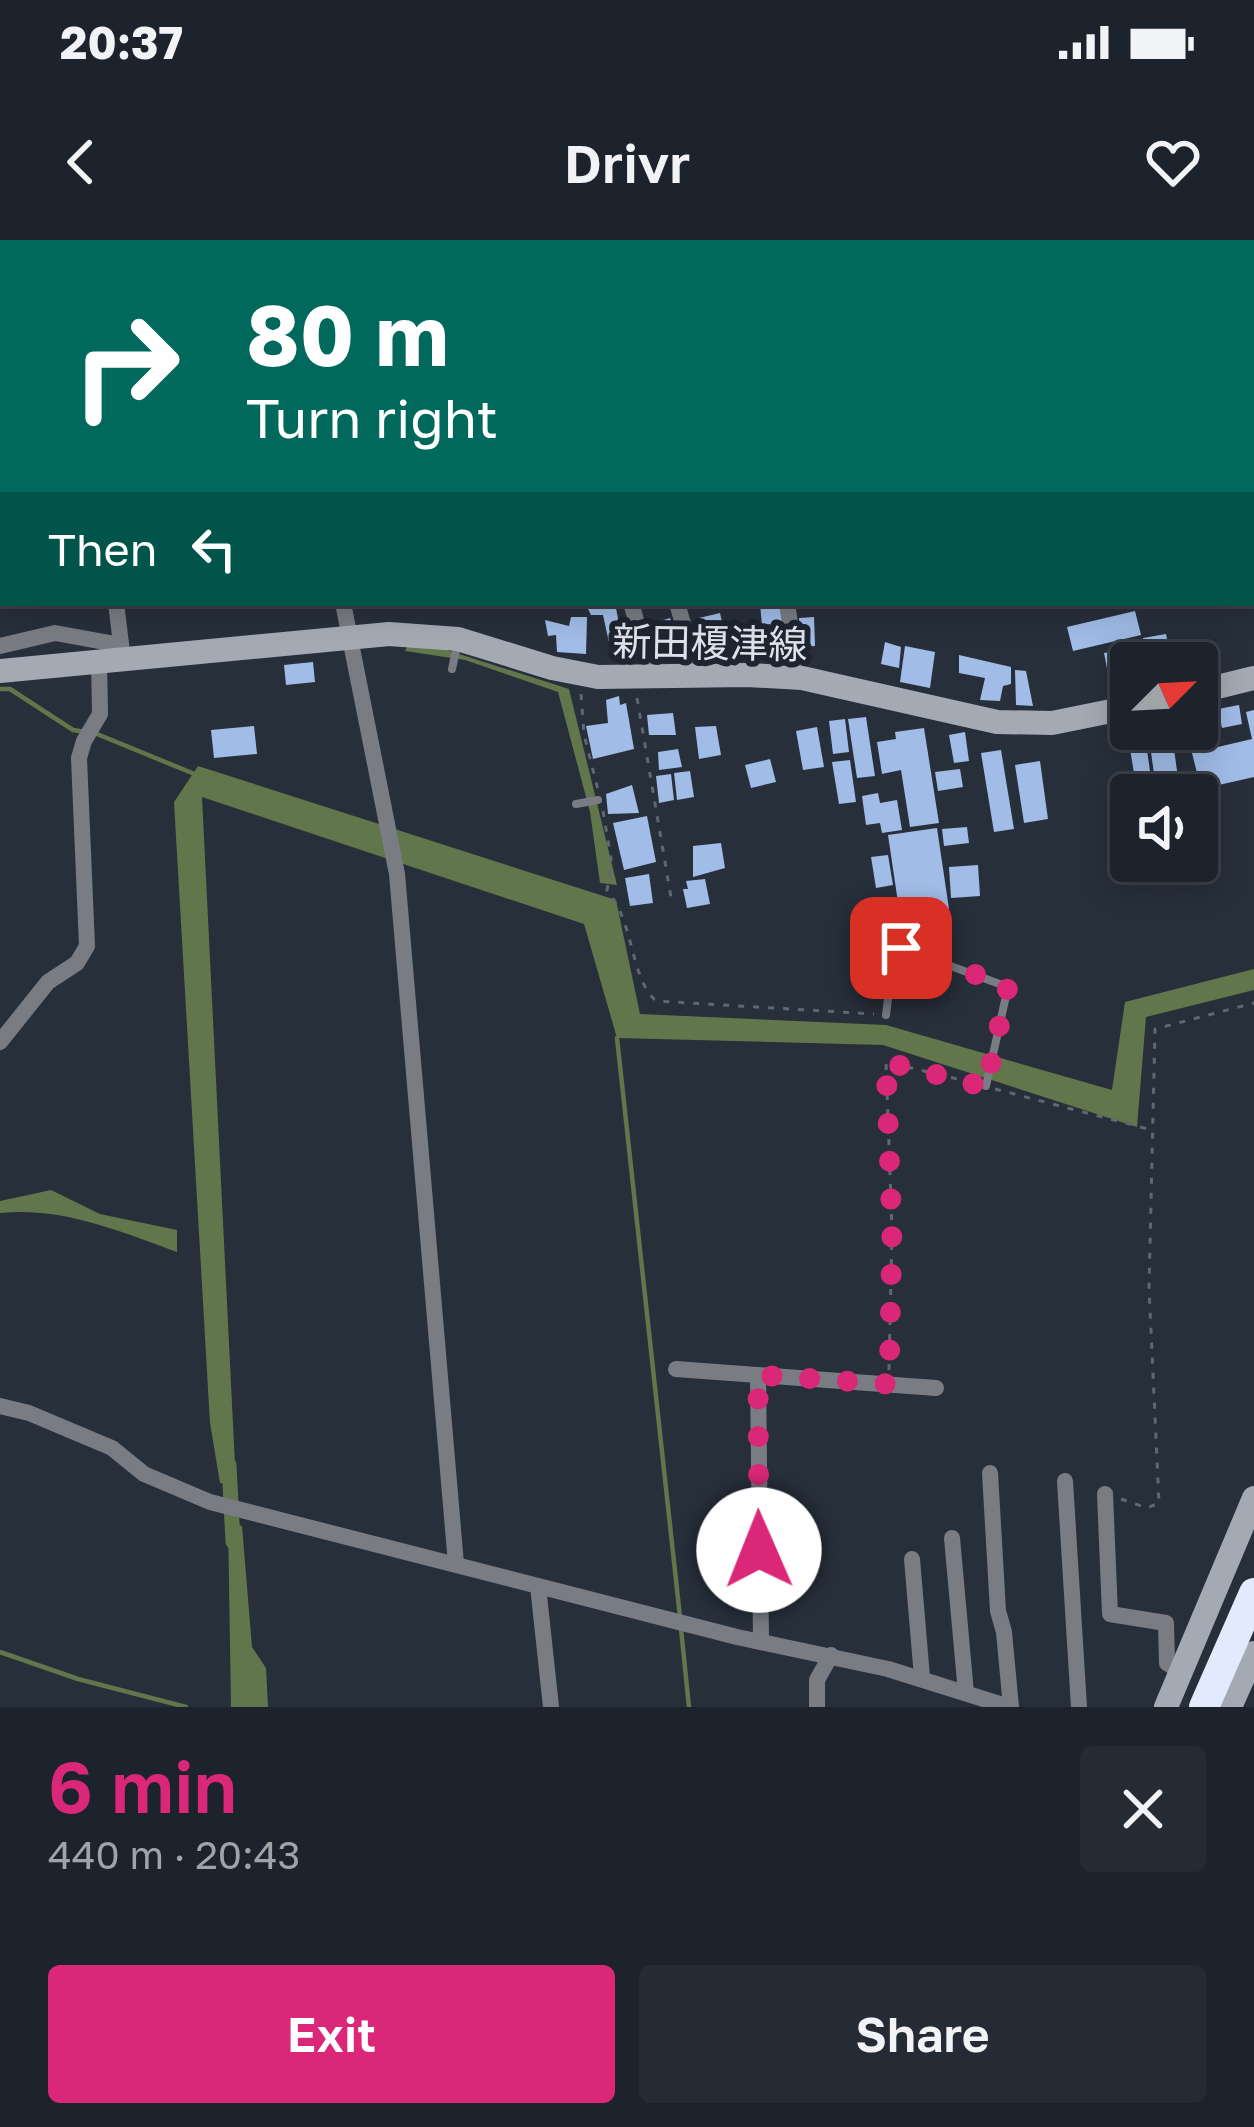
<!DOCTYPE html>
<meta charset="utf-8">
<style>
:root{--surface:#1d232c;--page:#252b34;--text:#f1f3f6;--muted:#a0a4a9;--line:#3b4048;--accent:#db2777}
body{margin:0;font-family:"Golos Text","Noto Sans JP",sans-serif;background:var(--page);color:var(--text);height:100vh;display:flex;flex-direction:column;font-size:45px;white-space:nowrap}
*{box-sizing:border-box;margin:0}
p{font-size:39px;color:var(--muted)}
.icon{flex:none;width:66px;height:66px;fill:none;stroke:currentColor;stroke-width:2;stroke-linecap:round;stroke-linejoin:round}
.map{position:relative;height:1467px;overflow:hidden}
.details{display:flex;flex-direction:column;background:var(--surface);flex:1}
.details>*{flex:none}
.banner{position:absolute;left:0px;top:0px;width:1254px;height:366px;box-shadow:0 6px 30px #0003,0 0 0 3px var(--line);background:#00695c;color:#fff;overflow:hidden}
.needle{width:78px;rotate:66deg}
.tools{position:absolute;left:1110px;top:402px;display:grid;gap:24px}
.tools a{display:grid;place-items:center;width:108px;height:108px;border-radius:12px;background:var(--surface);box-shadow:0 6px 30px #0003,0 0 0 3px var(--line);font-size:60px}
.pin{position:absolute;display:grid;place-items:center;width:102px;height:102px;color:#fff;margin:-51px;border-radius:24px;box-shadow:0 6px 18px #0006}
.me{position:absolute;width:132px;margin:-66px;rotate:359deg;stroke-linejoin:round;filter:drop-shadow(0 0 9px #0008)}
.turn{display:flex;align-items:center;gap:42px;height:252px;padding:0 48px;font-size:54px}
.turn .icon{width:156px;height:156px;stroke-width:2.5}
.turn b{display:block;font-size:84px;line-height:102px}
.then{display:flex;align-items:center;height:114px;padding:0 48px;background:#0003;gap:24px;font-size:45px}
.round{display:grid;place-items:center;flex:none;width:126px;height:126px;border-radius:12px;background:var(--page)}
.headline{display:flex;align-items:center;justify-content:space-between;height:204px;padding:0 48px}
h1{font-size:72px;font-weight:600;line-height:90px;color:var(--accent)}
.button{display:flex;gap:24px;margin-top:auto;padding:24px 48px}
.button a{flex:1;height:138px;border-radius:12px;background:var(--accent);color:#fff;font-size:48px;font-weight:600;line-height:138px;text-align:center}
.button a+a{background:var(--page);color:var(--text)}
.status{display:flex;justify-content:space-between;align-items:center;height:84px;padding:0 60px;background:var(--surface);direction:ltr}
.status svg{height:33px;fill:currentColor}
header{display:flex;justify-content:space-between;align-items:center;height:156px;padding:0 48px;background:var(--surface);font-size:54px;font-weight:600}
.map>svg:first-child{display:block}
.water{fill:#61764a}
.lines{fill:none;stroke-linecap:round;stroke-linejoin:round}
.stream{stroke:#61764a;stroke-width:4.5}
.canal{stroke:#61764a;stroke-width:15}
.building{fill:#a0bce7}
.path{stroke:#606772;stroke-width:3;stroke-dasharray:6 9;stroke-linecap:butt}
.lane{stroke:#797d83;stroke-width:8}
.street{stroke:#797d83;stroke-width:16}
.secondary{stroke:#a3aab4;stroke-width:24}
.highway{stroke:#e1ebfb;stroke-width:30}
.route{stroke:#db2777;stroke-width:21;stroke-dasharray:0 37.8}
.labels{text-anchor:middle;stroke-width:12;stroke-linejoin:round;paint-order:stroke}
.street-label{font-size:39px;fill:#dee3eb;stroke:#1e2530}
</style>
<div class="status"><b>20:37</b><svg viewBox="0 0 49 12"><path d="M0 12V9h3v3zM5 12V6h3v6zM10 12V3h3v9zM15 12V0h3v12zM26 1h20v11H26zM47 4h2v5h-2z"/></svg></div>
<header><svg class="icon" aria-label="back" viewBox="0 0 24 24"><path d="M15 5l-7 7 7 7"/></svg>Drivr<svg class="icon" aria-label="heart" viewBox="0 0 24 24"><path d="M12 20l-8-8c-3-5 5-10 8-4 3-6 11-1 8 4z"/></svg></header>
<div class="map">
<svg width="1254" height="1467" viewBox="0 0 1254 1467">
<rect width="100%" height="100%" fill="#272f3b"/>
<!-- water -->
<g class="water">
<path d="M408 405 437 407 569 449 617 645 600 643 590 572 558 452 465 420 405 411Z"/>
<path d="M198 526 616 660 640 774 886 785 1112 850 1125 762 1254 729V750L1146 777 1137 887 883 805 617 798 584 684 202 557 236 1245 220 1243 210 1183 174 562Z"/>
<path d="M51 950 100 974 177 990V1012C118 991 64 967 0 973V961Z"/>
<path d="M228 1282 242 1286 252 1407 266 1428 268 1467H231Z"/>
</g>
<g class="lines">
<!-- stream -->
<g class="stream">
<path d="M18 3 19 0"/>
<path d="M0 19 3 17"/>
<path d="M0 449H10L73 490 86 492"/>
<path d="M97 494 197 535"/>
<path d="M617 798 680 1377"/>
<path d="M681 1389 689 1467"/>
<path d="M0 1412 78 1439 186 1467"/>
</g>
<!-- canal -->
<path class="canal" d="M229 1225 233 1302"/>
</g>
<!-- building -->
<g class="building">
<path d="M585 363H615L623 404 610 407 603 375H591Z"/>
<path d="M783 363 788 402 773 404 770 384 762 385 760 364Z"/>
<path d="M1135 371 1141 395 1073 411 1067 387Z"/>
<path d="M720 373 724 391 703 395 699 378Z"/>
<path d="M571 377H587L586 414 557 412 556 395 548 396 545 380 569 386Z"/>
<path d="M814 377 815 406 801 407 799 378Z"/>
<path d="M670 378 677 402 658 407 651 384Z"/>
<path d="M1166 394 1172 423H1148L1143 398Z"/>
<path d="M885 402 901 407 899 428 881 424Z"/>
<path d="M905 406 935 412 930 448 900 442Z"/>
<path d="M1127 409 1131 451 1112 454 1104 413Z"/>
<path d="M959 415 1011 427V444L1003 446 1000 461 980 460 985 438 959 433Z"/>
<path d="M313 422 315 442 286 445 284 425Z"/>
<path d="M1015 430 1026 431 1033 466 1016 465Z"/>
<path d="M619 456 620 465 626 463 634 509 593 519 586 486 608 483 606 460Z"/>
<path d="M1239 465 1242 484 1222 488 1218 469Z"/>
<path d="M1254 470V537L1201 549 1192 513 1252 499 1246 472Z"/>
<path d="M673 473 676 495H649L647 475Z"/>
<path d="M866 477 875 536 857 538 848 479Z"/>
<path d="M845 479 849 512 833 514 829 481Z"/>
<path d="M254 486 257 514 214 518 211 490Z"/>
<path d="M716 486 721 515 699 519 695 487Z"/>
<path d="M817 487 824 527 803 530 796 491Z"/>
<path d="M924 488 939 583 910 587 901 530 882 534 877 502 896 499 895 492Z"/>
<path d="M1144 489 1150 531 1134 533 1127 491Z"/>
<path d="M965 492 969 521 954 523 949 495Z"/>
<path d="M1172 495 1180 552 1157 555 1149 498Z"/>
<path d="M678 509 682 527 659 530 658 512Z"/>
<path d="M1001 510 1014 589 994 592 981 513Z"/>
<path d="M770 519 776 542 751 548 745 525Z"/>
<path d="M850 520 856 562 839 564 832 522Z"/>
<path d="M1040 521 1048 579 1024 583 1015 525Z"/>
<path d="M960 529 963 547 938 551 935 532Z"/>
<path d="M690 531 694 557 677 560 674 533Z"/>
<path d="M671 534 674 560 659 563 656 536Z"/>
<path d="M632 545 639 573 608 574 606 554Z"/>
<path d="M878 553 880 563 897 560 902 590 882 593 880 583 866 585 862 556Z"/>
<path d="M647 576 656 622 624 630 613 583Z"/>
<path d="M967 587 969 603 944 606 942 589Z"/>
<path d="M937 588 949 669 900 676 888 595Z"/>
<path d="M721 603 725 628 693 637V606Z"/>
<path d="M888 615 893 645 876 648 871 617Z"/>
<path d="M978 625 980 656 951 658 949 627Z"/>
<path d="M649 634 653 663 630 666 625 638Z"/>
<path d="M705 639 710 664 687 668 683 649H688L686 641Z"/>
</g>
<g class="lines">
<!-- path -->
<g class="path">
<path d="M649 0 650 3"/>
<path d="M849 0 850 3"/>
<path d="M1251 107 1254 106"/>
<path d="M581 454 584 494 598 550"/>
<path d="M637 458 672 663"/>
<path d="M603 571 611 619 607 651C635 682 629 736 656 761L874 774"/>
<path d="M995 849 1148 889"/>
<path d="M889 1130 892 991 886 822 974 843"/>
<path d="M1121 1259 1147 1268 1159 1263 1149 1048 1155 789 1254 763"/>
</g>
<!-- lane -->
<g class="lane">
<path d="M71 0 72 3"/>
<path d="M452 429 457 406"/>
<path d="M576 564 598 560"/>
<path d="M886 775 893 718 901 708 1008 747 986 846"/>
</g>
<!-- street -->
<g class="street">
<path d="M239 0 240 3"/>
<path d="M1236 0 1237 3"/>
<path d="M1251 42 1254 50"/>
<path d="M116 363 122 412"/>
<path d="M343 363 397 634 456 1324"/>
<path d="M631 363 653 438"/>
<path d="M677 363 698 436"/>
<path d="M787 363 798 438"/>
<path d="M0 406 55 393 121 405"/>
<path d="M0 802 48 742 77 723 87 706 79 518 84 501 100 474 99 421"/>
<path d="M676 1129 936 1148"/>
<path d="M758 1135 761 1400"/>
<path d="M0 1166 29 1173 112 1208 144 1234 210 1262 737 1397 888 1429 1009 1467"/>
<path d="M990 1233 998 1371 1004 1392 1011 1467"/>
<path d="M1065 1241 1079 1467"/>
<path d="M1105 1254 1110 1374 1166 1383 1167 1423 1179 1431"/>
<path d="M952 1298 966 1453"/>
<path d="M912 1319 922 1437"/>
<path d="M538 1346 551 1467"/>
<path d="M817 1467V1440L831 1415"/>
</g>
<!-- secondary -->
<g class="secondary">
<path d="M0 431 389 394 458 399 552 428 598 437 748 435 802 438 997 482 1052 483 1131 467"/>
<path d="M1197 452 1254 438"/>
<path d="M1166 1467 1254 1258"/>
<path d="M1230 1467 1254 1413"/>
</g>
<!-- highway -->
<path class="highway" d="M1204 1467 1254 1353"/>
</g>
<g class="lines">
<!-- route -->
<path class="route" d="M759 1310 758 1135 889 1144 892 991 886 822 986 847 1008 746 901 708"/>
</g>
<g class="labels">
<!-- street labels -->
<g class="street-label">
<text transform="translate(710 403) rotate(1)" y="14">新田榎津線</text>
</g>
</g>
</svg>
<div class="tools">
<a><svg class="needle" viewBox="-14 -14 28 28"><path d="M0-13l5 13h-10z" fill="#e53935"/><path d="M0 13l5-13h-10z" fill="#a0a4a9"/></svg></a>
<a><svg class="icon" aria-label="sound" viewBox="0 0 24 24"><path d="M4 9h4l5-4v14l-5-4H4zM17 9q2 3 0 6"/></svg></a>
</div>
<div class="pin" style="left:901px;top:708px;background:#d93025"><svg class="icon" aria-label="arrive" viewBox="0 0 24 24"><path d="M6 21V4h12l-3 4 3 4H6"/></svg></div>
<svg class="me" style="left:759px;top:1310px" viewBox="-20 -20 40 40"><circle r="19" fill="#fff"/><path d="M0-13L10 11 0 6-10 11z" fill="#db2777"/></svg>
<div class="banner">
<div class="turn"><svg class="icon" aria-label="right" viewBox="0 0 24 24"><path d="M7 20v-9h11M14 6l5 5-5 5"/></svg><div><b>80 m</b>Turn right</div></div>
<div class="then">Then<svg class="icon" aria-label="left" viewBox="0 0 24 24"><path d="M17 20v-9H6M10 6l-5 5 5 5"/></svg></div>
</div>
</div>
<section class="details">
<div class="headline"><div><h1>6 min</h1><p>440 m · 20:43</p></div><a class="round"><svg class="icon" aria-label="close" viewBox="0 0 24 24"><path d="M6 6l12 12M18 6L6 18"/></svg></a></div>
<div class="button"><a>Exit</a><a>Share</a></div>
</section>
